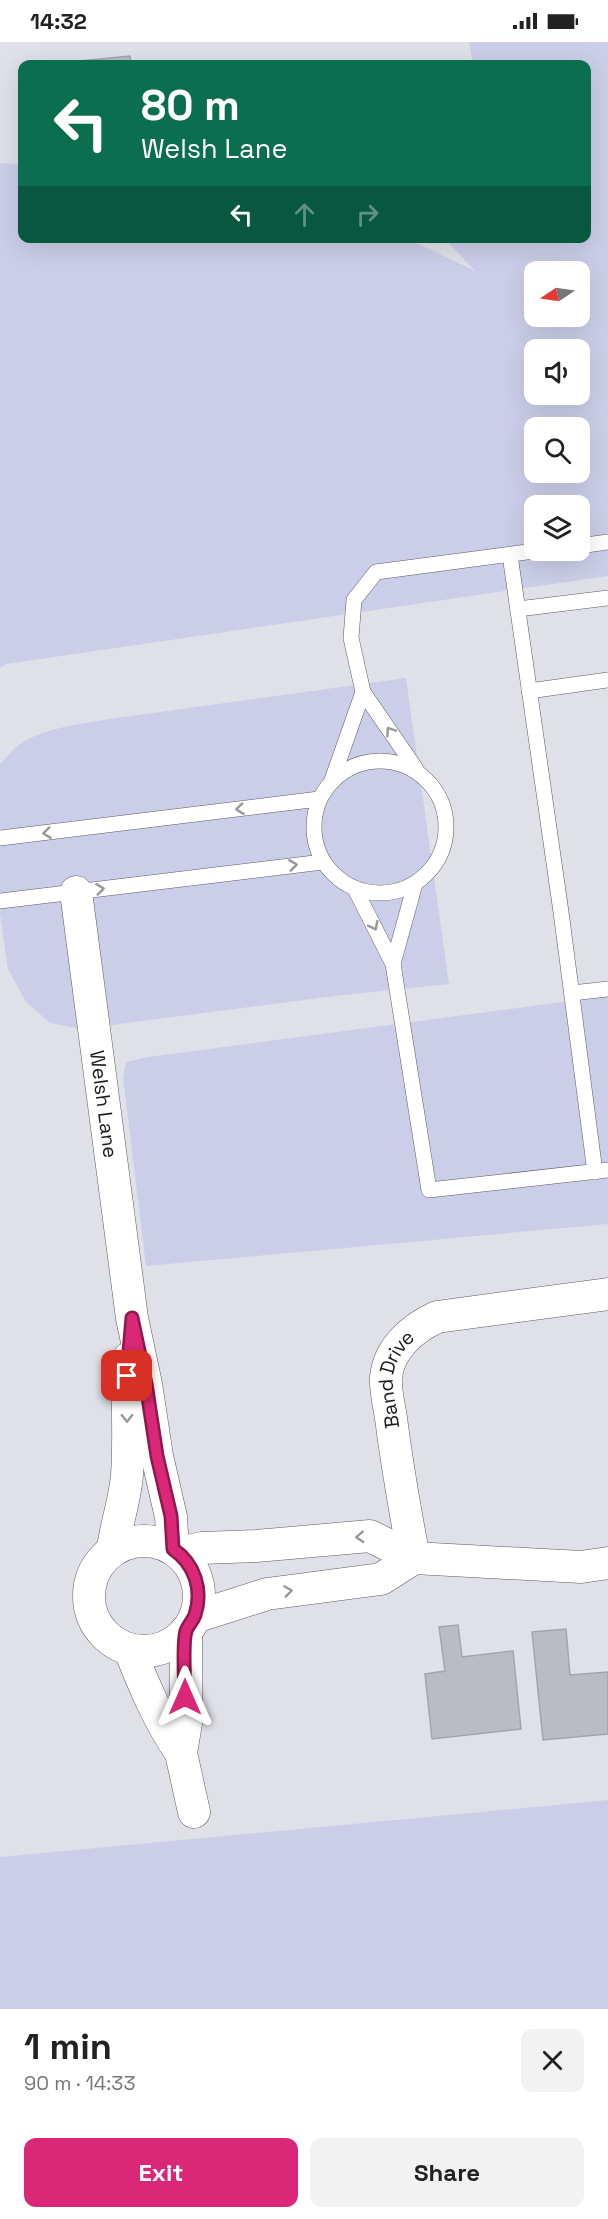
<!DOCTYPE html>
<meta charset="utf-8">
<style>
:root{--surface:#fff;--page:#f2f2f2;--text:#222;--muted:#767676;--accent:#db2777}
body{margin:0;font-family:"Space Grotesk",sans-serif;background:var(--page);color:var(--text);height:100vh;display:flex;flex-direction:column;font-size:22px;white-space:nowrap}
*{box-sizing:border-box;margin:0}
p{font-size:20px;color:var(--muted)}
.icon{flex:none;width:33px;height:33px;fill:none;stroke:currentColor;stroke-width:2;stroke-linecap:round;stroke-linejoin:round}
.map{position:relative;height:1967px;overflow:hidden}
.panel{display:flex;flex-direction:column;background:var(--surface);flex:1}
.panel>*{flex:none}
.hud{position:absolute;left:18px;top:18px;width:573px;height:183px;border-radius:12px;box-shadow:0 6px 24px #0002;background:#0b6e4f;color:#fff;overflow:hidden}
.needle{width:39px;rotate:257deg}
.tools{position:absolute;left:524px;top:219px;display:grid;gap:12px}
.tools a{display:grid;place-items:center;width:66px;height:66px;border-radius:12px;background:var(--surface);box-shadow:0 6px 24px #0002;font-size:30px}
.pin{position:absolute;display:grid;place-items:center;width:51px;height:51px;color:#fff;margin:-26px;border-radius:12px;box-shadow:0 3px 9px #0006}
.me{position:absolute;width:66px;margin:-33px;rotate:0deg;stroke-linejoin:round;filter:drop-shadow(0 0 4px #0008)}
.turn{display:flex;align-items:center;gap:21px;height:126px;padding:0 24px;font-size:27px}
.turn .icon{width:78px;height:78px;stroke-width:2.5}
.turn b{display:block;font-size:42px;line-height:51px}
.lanes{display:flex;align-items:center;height:57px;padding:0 24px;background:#0003;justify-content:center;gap:30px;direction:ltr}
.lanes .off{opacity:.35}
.round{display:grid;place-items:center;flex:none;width:63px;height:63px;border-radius:12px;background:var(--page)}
.head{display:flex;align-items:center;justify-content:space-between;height:102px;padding:0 24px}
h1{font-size:36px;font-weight:700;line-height:45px}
.action{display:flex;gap:12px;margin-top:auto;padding:12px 24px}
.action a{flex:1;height:69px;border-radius:12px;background:var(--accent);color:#fff;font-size:24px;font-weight:700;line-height:69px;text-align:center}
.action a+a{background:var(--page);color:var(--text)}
.status{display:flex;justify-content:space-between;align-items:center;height:42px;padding:0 30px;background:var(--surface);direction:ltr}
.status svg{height:16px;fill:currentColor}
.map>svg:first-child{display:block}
.green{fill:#cccee9;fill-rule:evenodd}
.building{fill:#bbbbc2;stroke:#a4a4ab;stroke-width:1.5}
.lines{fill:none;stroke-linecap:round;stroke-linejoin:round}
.lane-casing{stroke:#5a5a60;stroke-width:16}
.street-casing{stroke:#5a5a60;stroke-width:33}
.lane{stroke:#fff;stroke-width:15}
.street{stroke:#fff;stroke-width:32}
.oneway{stroke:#989899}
.route-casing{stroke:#8e194d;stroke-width:15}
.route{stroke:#db2777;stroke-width:10}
.labels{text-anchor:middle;stroke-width:4.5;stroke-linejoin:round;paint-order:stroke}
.street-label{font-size:20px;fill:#1a1b1d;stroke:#edeef5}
</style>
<div class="status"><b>14:32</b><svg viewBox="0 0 49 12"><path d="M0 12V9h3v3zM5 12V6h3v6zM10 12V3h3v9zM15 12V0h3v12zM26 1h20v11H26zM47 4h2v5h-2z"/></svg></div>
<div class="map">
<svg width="608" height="1967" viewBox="0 0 608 1967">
<rect width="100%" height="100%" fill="#e0e0e8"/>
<!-- green -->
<g class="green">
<path d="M469 0H608V534L6 622 0 626V121L22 123V196L408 197 475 229 445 197 586 196V22H473ZM534 230H579V274H534ZM534 308H579V352H534ZM534 386H579V430H534ZM534 464H579V508H534Z"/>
<path d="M406 636 449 942 334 954 81 987 50 981 26 960 8 927 0 872V722C6 716 13 707 20 702 47 684 85 682 116 676Z"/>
<path d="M608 954V1182L146 1224 123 1036 126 1020 148 1015Z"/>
<path d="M608 1758V1967H0V1815Z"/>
</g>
<!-- building -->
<g class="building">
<path d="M130 14 131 22H80V19Z"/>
<path d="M458 1583 462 1615 513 1609 521 1687 432 1697 425 1632 445 1629 439 1585Z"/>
<path d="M566 1587 570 1633 608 1630V1692L543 1698 532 1590Z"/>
</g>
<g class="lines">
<defs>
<g id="lane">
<path d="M579 504 608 500"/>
<path d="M510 513 561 870 595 1130"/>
<path d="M518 567 608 556"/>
<path d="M529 649 608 638"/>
<circle cx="380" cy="785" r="66"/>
<path d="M416 727 363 650 351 596 354 558 376 530 542 508"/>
<path d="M332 738 363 650"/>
<path d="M0 796 319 757"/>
<path d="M355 847 393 922 429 1148 608 1128"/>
<path d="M0 859 323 820"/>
<path d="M393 922 415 842"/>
<path d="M572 951 608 947"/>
</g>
<g id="street">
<path id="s1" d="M76 850 132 1276 146 1342 157 1414 171 1475 173 1507"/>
<circle cx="144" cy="1554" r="55"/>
<path d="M113 1507C116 1482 125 1459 127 1433 130 1394 126 1355 129 1316"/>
<path d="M179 1511 202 1506 256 1504 370 1494 414 1516 581 1525 608 1521"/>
<path id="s2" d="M414 1516C405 1469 397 1423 391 1376 389 1363 385 1347 386 1335 389 1306 413 1286 437 1275L608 1252"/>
<path d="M195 1575 267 1552 381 1537 414 1516"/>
<path d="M186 1589V1681L181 1711 194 1770"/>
<path d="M130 1608C144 1644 159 1679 181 1711"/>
</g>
</defs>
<!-- lane casing -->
<use href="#lane" class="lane-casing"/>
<!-- street casing -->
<use href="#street" class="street-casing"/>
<!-- lane -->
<use href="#lane" class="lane"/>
<!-- street -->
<use href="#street" class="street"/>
</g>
<!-- one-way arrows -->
<defs><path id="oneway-chevron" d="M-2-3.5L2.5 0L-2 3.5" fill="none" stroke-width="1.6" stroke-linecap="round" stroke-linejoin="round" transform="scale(1.5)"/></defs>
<g class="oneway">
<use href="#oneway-chevron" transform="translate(390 689) rotate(-124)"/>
<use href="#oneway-chevron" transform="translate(240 767) rotate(173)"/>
<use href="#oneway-chevron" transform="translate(47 791) rotate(173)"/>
<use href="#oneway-chevron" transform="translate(293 823) rotate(-7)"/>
<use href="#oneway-chevron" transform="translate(100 847) rotate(-7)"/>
<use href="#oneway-chevron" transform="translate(374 884) rotate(63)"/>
<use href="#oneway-chevron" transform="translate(127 1376) rotate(89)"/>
<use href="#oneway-chevron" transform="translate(360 1495) rotate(177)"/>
<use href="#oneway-chevron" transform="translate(288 1549) rotate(-8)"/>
</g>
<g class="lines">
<defs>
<path id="route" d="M127 1334 132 1276 146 1342 157 1414 171 1474 173 1507C195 1522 203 1548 195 1573 193 1579 188 1583 186 1589 182 1602 185 1639 185 1655"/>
</defs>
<!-- route casing -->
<use href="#route" class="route-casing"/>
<!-- route -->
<use href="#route" class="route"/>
</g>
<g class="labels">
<!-- street labels -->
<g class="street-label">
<text dy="7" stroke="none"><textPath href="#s1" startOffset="214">Welsh Lane</textPath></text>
<text dy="7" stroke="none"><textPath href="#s2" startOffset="183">Band Drive</textPath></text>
</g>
</g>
</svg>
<div class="tools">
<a><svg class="needle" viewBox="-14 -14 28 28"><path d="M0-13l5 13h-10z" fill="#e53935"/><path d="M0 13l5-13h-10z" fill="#767676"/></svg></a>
<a><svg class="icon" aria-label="sound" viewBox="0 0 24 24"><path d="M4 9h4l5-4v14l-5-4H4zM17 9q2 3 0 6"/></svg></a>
<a><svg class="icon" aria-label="search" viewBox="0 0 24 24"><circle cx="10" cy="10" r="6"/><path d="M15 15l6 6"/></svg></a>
<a><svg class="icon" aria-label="layers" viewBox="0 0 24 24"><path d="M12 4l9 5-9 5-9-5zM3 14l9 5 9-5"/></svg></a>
</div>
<div class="pin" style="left:127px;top:1334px;background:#d93025"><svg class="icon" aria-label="arrive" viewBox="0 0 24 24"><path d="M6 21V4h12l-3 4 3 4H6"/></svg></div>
<svg class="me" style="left:185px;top:1655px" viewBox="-20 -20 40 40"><path d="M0-17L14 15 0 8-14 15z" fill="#db2777" stroke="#fff" stroke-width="4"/></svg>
<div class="hud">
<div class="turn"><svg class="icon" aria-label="left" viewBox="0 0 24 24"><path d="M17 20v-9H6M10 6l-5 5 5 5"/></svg><div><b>80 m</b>Welsh Lane</div></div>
<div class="lanes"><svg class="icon" aria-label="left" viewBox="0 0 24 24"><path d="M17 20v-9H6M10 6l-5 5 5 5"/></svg><svg class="icon off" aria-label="ahead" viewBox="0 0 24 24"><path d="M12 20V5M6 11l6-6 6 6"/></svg><svg class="icon off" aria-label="right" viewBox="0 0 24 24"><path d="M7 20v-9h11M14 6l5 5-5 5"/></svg></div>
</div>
</div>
<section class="panel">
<div class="head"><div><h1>1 min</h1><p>90 m · 14:33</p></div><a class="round"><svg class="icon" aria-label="close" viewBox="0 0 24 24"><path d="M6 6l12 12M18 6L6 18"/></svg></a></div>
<div class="action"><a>Exit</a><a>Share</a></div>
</section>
